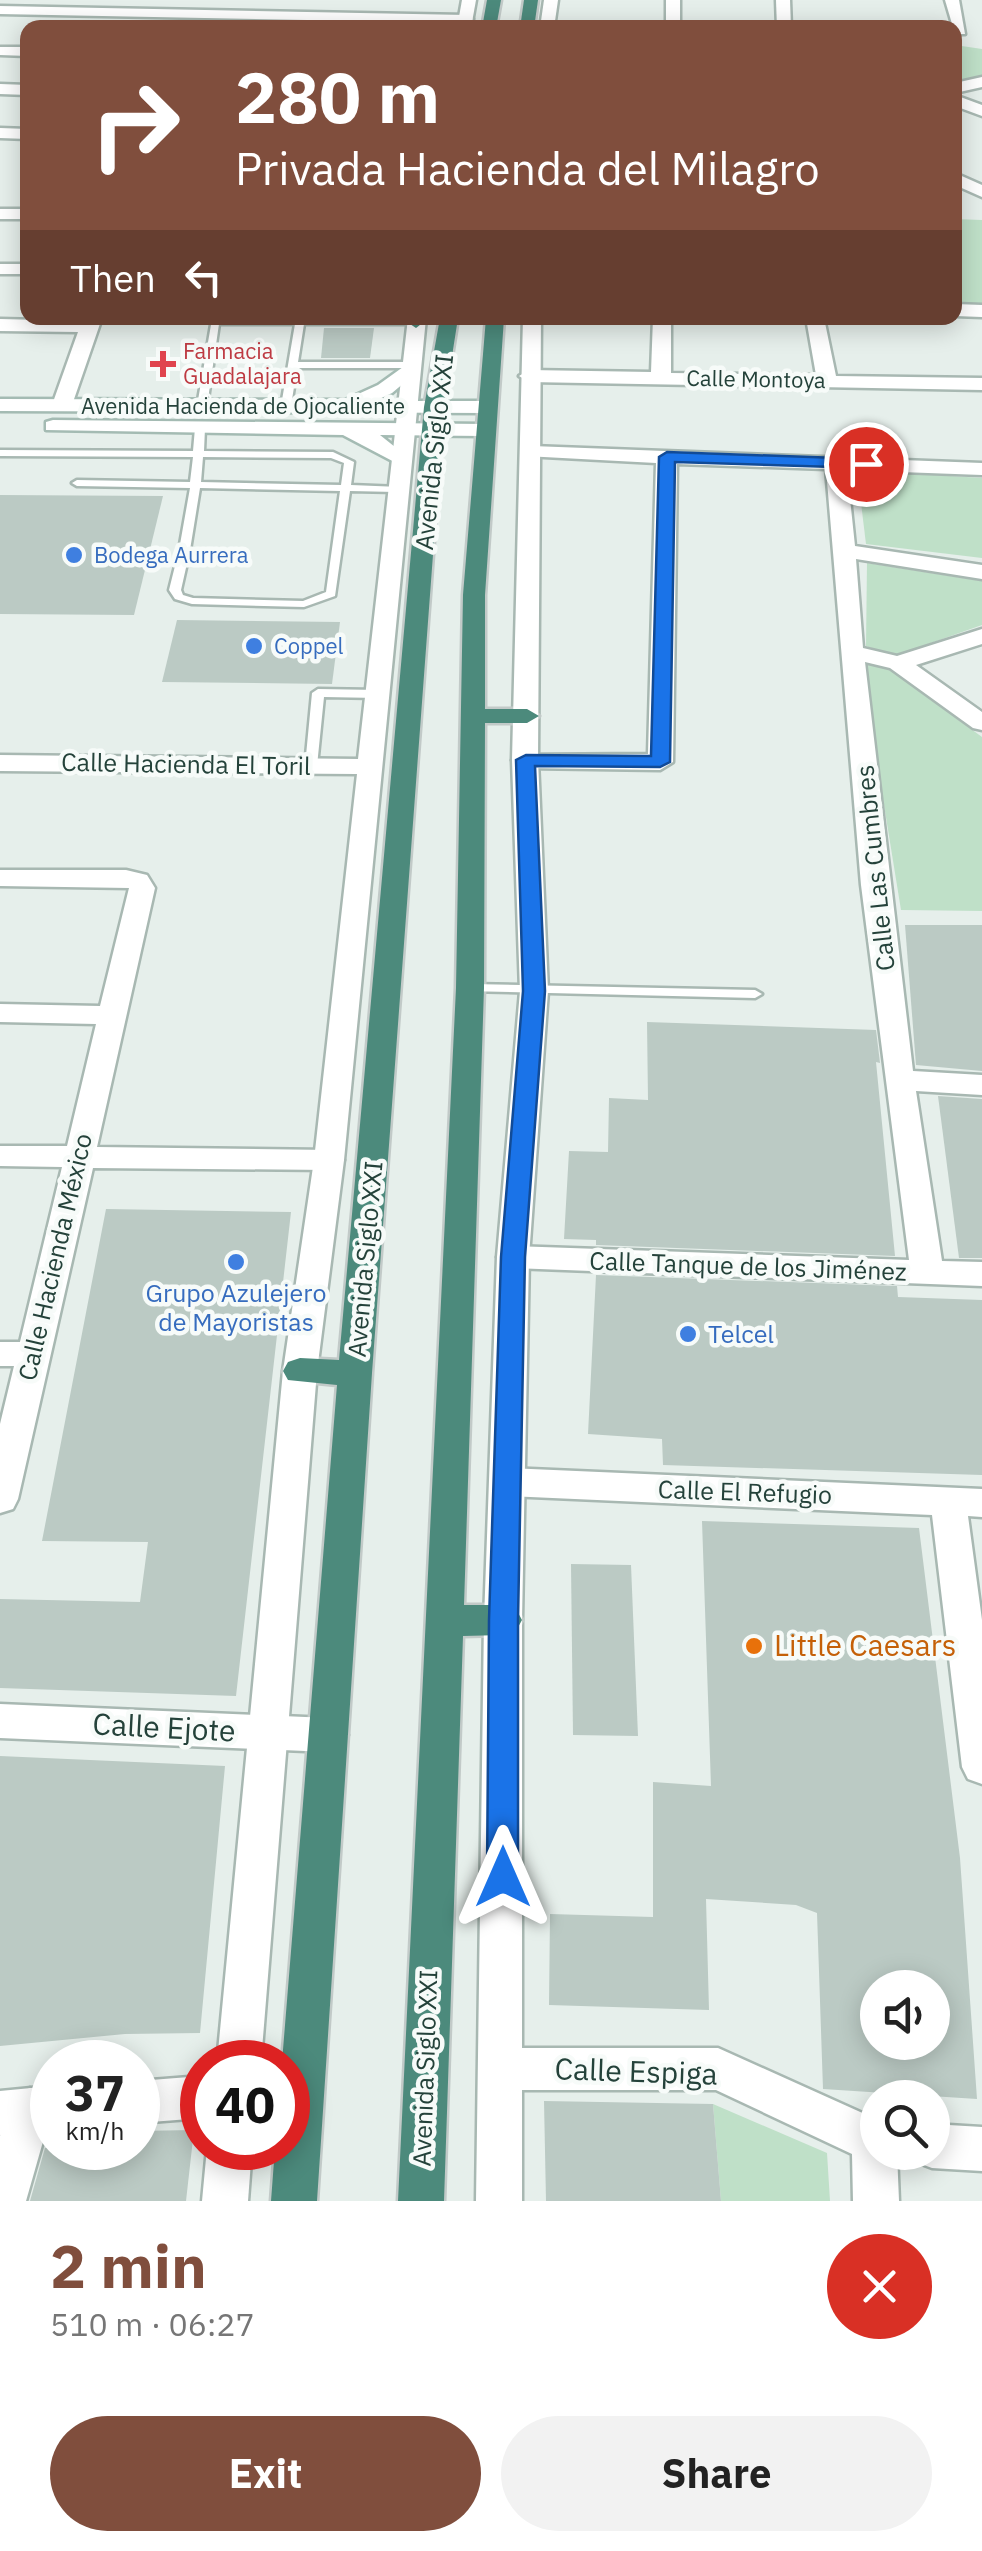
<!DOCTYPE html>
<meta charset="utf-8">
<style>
:root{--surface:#fff;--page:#f2f2f2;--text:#222;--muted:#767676;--accent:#804e3d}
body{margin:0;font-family:"IBM Plex Sans",sans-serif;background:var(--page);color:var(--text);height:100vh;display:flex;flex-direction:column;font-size:38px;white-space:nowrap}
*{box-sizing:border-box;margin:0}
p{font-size:32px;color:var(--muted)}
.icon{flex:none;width:55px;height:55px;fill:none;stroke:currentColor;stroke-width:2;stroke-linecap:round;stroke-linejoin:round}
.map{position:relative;height:2201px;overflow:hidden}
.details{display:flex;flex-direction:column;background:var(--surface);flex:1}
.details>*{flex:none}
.top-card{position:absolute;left:20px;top:20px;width:942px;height:305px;border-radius:20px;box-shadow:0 5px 25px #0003;background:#804e3d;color:#fff;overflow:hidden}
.fabs{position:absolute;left:860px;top:1970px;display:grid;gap:20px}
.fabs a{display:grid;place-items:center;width:90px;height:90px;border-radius:50%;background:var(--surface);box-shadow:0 5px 25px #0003;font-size:50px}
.speed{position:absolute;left:30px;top:2040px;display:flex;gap:20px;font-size:50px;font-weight:700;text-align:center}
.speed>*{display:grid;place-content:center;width:130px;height:130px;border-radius:50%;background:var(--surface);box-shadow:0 5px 25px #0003;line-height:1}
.speed small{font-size:25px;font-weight:400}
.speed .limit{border:15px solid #d22;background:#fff;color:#111}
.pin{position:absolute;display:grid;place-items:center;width:85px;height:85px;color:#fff;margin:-42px;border:5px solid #fff;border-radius:50%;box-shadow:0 2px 10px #0007}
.me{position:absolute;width:110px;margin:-55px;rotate:0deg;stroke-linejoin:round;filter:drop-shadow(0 0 8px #0008)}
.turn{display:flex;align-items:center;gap:35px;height:210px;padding:0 50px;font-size:45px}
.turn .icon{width:130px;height:130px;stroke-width:2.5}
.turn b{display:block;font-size:70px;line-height:85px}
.then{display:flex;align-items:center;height:95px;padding:0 50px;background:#0003;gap:20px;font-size:38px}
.round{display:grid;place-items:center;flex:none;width:105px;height:105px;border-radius:52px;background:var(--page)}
.head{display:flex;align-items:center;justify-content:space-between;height:170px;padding:0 50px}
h1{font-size:60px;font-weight:700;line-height:75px;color:var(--accent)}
.button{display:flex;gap:20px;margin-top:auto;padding:20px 50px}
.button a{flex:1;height:115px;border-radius:60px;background:var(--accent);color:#fff;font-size:40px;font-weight:700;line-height:115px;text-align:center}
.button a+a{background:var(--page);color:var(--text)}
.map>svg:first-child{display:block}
.green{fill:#bfe0c8}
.building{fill:#bbcac4;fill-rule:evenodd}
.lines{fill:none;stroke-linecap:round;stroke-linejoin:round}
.service-casing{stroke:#a8b8b2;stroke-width:5}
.minor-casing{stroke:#a8b8b2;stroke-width:5}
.tertiary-casing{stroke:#a8b8b2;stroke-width:5}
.secondary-casing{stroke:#a4bbb3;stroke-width:5}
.trunk-casing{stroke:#c2cac8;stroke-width:5}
.service{fill:#fff;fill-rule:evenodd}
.minor{fill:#fff;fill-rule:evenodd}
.tertiary{fill:#fff;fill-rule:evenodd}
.secondary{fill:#fff;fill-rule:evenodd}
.trunk{fill:#4c8a7c;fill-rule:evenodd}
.route{fill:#1a73e8;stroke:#114b97;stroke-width:2.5}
.health-dot{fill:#e0444e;stroke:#f7fbf9;stroke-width:4}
.shop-dot{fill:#3f7fe0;stroke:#f7fbf9;stroke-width:4}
.food-dot{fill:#e8710a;stroke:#f7fbf9;stroke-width:4}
.labels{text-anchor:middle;stroke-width:9;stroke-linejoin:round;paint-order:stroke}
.far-health-label{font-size:22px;fill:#be3a42;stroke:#f7fbf9;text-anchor:start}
.far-street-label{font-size:22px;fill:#24423a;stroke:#f7fbf9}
.far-shop-label{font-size:22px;fill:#366cbe;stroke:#f7fbf9;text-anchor:start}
.street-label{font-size:25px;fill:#24423a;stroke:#f7fbf9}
.shop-label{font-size:25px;fill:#366cbe;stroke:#f7fbf9}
.near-food-label{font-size:30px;fill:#c56008;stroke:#f7fbf9;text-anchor:start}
.near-street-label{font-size:30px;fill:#24423a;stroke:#f7fbf9}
</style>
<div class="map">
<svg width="982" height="2201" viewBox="0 0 982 2201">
<rect width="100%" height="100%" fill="#e6efeb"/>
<!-- green -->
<g class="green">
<path d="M955 45 982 49V78L955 83Z"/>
<path d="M955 219 982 220V306H955Z"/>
<path d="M857 470 982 478V558L866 544Z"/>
<path d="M867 563 982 581V625L894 656 866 646Z"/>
<path d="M861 663 889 669 982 737V911L901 910Z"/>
<path d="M713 2104 827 2153 830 2201H721Z"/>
</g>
<!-- building -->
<g class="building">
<path d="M324 328H374L370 358H321Z"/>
<path d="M0 495 163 496 134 615 0 614Z"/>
<path d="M177 620 340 622 332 684 162 682Z"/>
<path d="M905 925H982V1071L916 1065Z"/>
<path d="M647 1022 876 1030 880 1063 876 1062 895 1256 596 1245V1240L564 1239 569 1151 608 1152 609 1098 648 1100Z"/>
<path d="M938 1096 982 1099V1258H959Z"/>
<path d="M106 1209 291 1212 236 1696 0 1688V1599L140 1602 148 1542 42 1541Z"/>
<path d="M596 1275 897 1286 898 1297 982 1300V1475L663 1465 662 1439 588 1434Z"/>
<path d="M702 1521 919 1528 960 1858 977 2099 823 2089 817 1913 796 1905 706 1899 709 2010 549 2005 550 1914 653 1917V1782L711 1786ZM878 1988H932V2042H878Z"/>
<path d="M571 1564 631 1565 638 1736 573 1735Z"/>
<path d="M0 1756 225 1766 200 2033 125 2034 0 2046Z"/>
<path d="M544 2101 713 2104 721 2201H546Z"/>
<path d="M194 2130 186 2201H30L45 2148H138V2131Z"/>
</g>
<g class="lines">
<defs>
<g id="service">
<path d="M212 319H416L421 322 419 324H304L298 362H411L416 365 411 368H297L291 406 286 409 281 406 295 324H219L207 406 202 409 197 406Z"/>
<path d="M200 425 205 428 204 451 333 452 354 462 351 485 400 487 401 489 396 492 350 491 335 596 304 607 192 604 175 599 169 590 179 550 190 488 77 486 72 483 77 480 190 482 193 457 0 456V450L193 451 195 428ZM203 457 331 458 344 463 341 485 201 482ZM200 488 340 491 326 592 303 601 193 598 183 595 181 590 190 550Z"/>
<path d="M318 689 378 690 384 694 378 698 324 697 317 766 311 770 305 766 312 693Z"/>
<path d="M470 984 755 990 762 994 755 998 465 991 463 988 465 985Z"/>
</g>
<g id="minor">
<rect x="666" y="0" width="14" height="28"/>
<path d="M776 0H790L791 28H777Z"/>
<path d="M945 0H959L965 34H955Z"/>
<path d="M0 6 466 15 473 19 466 23 0 14Z"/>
<path d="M0 47H28V56L0 55Z"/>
<path d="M982 77V87L955 93V83Z"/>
<path d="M0 84 28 85V95L0 94Z"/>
<path d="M955 95 982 105V116L955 106Z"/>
<path d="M0 128 28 129V139L0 138Z"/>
<path d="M955 173 982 185V197L955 185Z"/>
<rect x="0" y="209" width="28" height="10"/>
<rect x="0" y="264" width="28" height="10"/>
<path d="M955 304 982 305V317L955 316Z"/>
<path d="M84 318H102L72 405 69 409H55L52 405 78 332 0 331V319L82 321Z"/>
<path d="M653 318H671V373L816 375 806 318H824L836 376 982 378V390L529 382 519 376 529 370 651 372Z"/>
<path d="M532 446 982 463V475L847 470 855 546 982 565V579L856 559 863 648 897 656 982 629V644L916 665 982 712V730L973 728 890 668 865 662 913 1071 982 1075V1095L916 1091 942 1261 982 1262V1286L513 1268 502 1265 497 1257 502 1249 513 1246 909 1260 861 885 826 469 677 464 673 762 660 770 525 768 512 760 516 755 648 754 656 463 525 456 522 452 525 448Z"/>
<path d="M0 870H126L147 875 155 888 97 1147 329 1150 340 1153 344 1160 340 1167 329 1170 93 1168 18 1499 13 1509 0 1513V1424L14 1366H0V1342H20L62 1167 0 1166V1146H67L96 1024 0 1022V1004L100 1006 129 888 0 886Z"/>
<path d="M508 1468 982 1489V1517L968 1516 982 1620V1784L968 1779 962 1767 932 1515 508 1496 495 1492 490 1482 495 1472Z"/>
<path d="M0 1704 328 1718 342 1723 348 1735 342 1747 328 1752 0 1738Z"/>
<path d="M503 2048H718L878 2120V2152H897L899 2201H853L852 2154 716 2090H503L487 2084 481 2069 487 2054Z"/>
<path d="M30 2088 46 2095 52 2110 26 2201H0V2136L14 2095Z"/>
<path d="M932 2124 982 2127V2171L932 2168 916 2162 912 2152H932Z"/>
</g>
<g id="tertiary">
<path d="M462 0H476L471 28H457Z"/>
<path d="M544 0H558L554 28H540Z"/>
<path d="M408 318H426L344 1160 317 1371 261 2062H217L283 1371 314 1160 357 774 0 771V755L358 759Z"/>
<path d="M523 318H541L538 760 548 991 529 1257 522 1620V2201H476L484 1620 497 1257 520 991 512 760Z"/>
<path d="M202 2076V2118L138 2123V2081Z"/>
<path d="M52 2086V2129L0 2135V2091Z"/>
<path d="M207 2148H252L248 2201H202Z"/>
</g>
<g id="secondary">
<path d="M410 362 417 364V372L392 393 375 401H486L496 407 486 413 0 411V399L345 400 378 385Z"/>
<path d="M53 420 484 424 494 430 484 436 380 435 410 459 400 465 343 435 46 430V422Z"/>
</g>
<g id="trunk">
<path d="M487 0H501L496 28H482Z"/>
<path d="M524 0H538L534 28H520Z"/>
<path d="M410 318H429L416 328 407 322Z"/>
<path d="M440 318H458L444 407 372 1373 317 2201H271L275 2148H288V2062H282L337 1385 288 1380 283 1371 288 1362 300 1358 339 1360 424 407Z"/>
<path d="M486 318H504L485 595V709H527L539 716 527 723H485L484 988 464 1605H503L516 1609 522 1620 516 1631 503 1635 463 1636 444 2201H398L456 988 463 595Z"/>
</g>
</defs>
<!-- service casing -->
<use href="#service" class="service-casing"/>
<!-- minor casing -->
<use href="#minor" class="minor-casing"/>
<!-- tertiary casing -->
<use href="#tertiary" class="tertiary-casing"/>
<!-- secondary casing -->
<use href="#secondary" class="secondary-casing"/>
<!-- trunk casing -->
<use href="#trunk" class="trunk-casing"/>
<!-- service -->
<use href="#service" class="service"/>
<!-- minor -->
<use href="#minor" class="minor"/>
<!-- tertiary -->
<use href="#tertiary" class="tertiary"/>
<!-- secondary -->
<use href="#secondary" class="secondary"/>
<!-- trunk -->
<use href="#trunk" class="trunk"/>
</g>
<!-- route -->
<path class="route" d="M667 452 866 459 874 464 866 468 675 462 670 762 660 767 535 766 545 991 525 1257 518 1620V1877L514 1887 503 1891 492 1887 487 1877 489 1620 501 1257 523 991 516 760 526 755 651 756 659 457Z"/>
<!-- markers -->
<path class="health-dot" d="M158 349h10v10h10v10h-10v10h-10v-10h-10v-10h10z"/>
<g class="shop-dot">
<circle cx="74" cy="555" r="10"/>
<circle cx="254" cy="646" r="10"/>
<circle cx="236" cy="1262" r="10"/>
<circle cx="688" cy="1334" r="10"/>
</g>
<circle class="food-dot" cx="754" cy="1646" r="10"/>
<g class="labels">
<!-- far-health labels -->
<g class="far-health-label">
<text x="183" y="359">Farmacia<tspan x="183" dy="25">Guadalajara</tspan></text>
</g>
<!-- far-street labels -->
<g class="far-street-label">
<text transform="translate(756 379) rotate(1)" y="8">Calle Montoya</text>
<text x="243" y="414">Avenida Hacienda de Ojocaliente</text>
</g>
<!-- far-shop labels -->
<g class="far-shop-label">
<text x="94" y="563">Bodega Aurrera</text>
<text x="274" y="654">Coppel</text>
</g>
<!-- street labels -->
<g class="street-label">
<text transform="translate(434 452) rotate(-84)" y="9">Avenida Siglo XXI</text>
<text transform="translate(186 764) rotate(1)" y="9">Calle Hacienda El Toril</text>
<text transform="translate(875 868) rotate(-96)" y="9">Calle Las Cumbres</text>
<text transform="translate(55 1257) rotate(-77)" y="9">Calle Hacienda México</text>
<text transform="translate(365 1259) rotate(-85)" y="9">Avenida Siglo XXI</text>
<text transform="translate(748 1266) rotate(2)" y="9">Calle Tanque de los Jiménez</text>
<text transform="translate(745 1492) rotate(2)" y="9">Calle El Refugio</text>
<text transform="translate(425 2068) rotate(-88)" y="9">Avenida Siglo XXI</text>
</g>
<!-- shop labels -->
<g class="shop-label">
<text x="236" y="1302">Grupo Azulejero<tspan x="236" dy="29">de Mayoristas</tspan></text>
<text x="708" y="1343" text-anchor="start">Telcel</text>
</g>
<!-- near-food labels -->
<g class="near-food-label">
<text x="774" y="1656">Little Caesars</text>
</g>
<!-- near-street labels -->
<g class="near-street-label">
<text transform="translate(164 1728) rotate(3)" y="10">Calle Ejote</text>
<text transform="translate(636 2072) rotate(2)" y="10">Calle Espiga</text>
</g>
</g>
</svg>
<div class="fabs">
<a><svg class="icon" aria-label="sound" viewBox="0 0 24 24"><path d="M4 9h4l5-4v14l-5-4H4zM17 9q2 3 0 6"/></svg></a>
<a><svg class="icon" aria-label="search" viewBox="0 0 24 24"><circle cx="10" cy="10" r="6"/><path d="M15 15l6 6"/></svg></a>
</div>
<div class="speed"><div>37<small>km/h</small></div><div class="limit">40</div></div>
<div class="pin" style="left:866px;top:464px;background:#d93025"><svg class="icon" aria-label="arrive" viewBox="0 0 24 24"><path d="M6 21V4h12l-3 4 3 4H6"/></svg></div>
<svg class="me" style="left:503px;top:1877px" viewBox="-20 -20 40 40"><path d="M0-17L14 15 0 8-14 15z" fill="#1a73e8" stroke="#fff" stroke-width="4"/></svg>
<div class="top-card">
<div class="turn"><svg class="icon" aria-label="right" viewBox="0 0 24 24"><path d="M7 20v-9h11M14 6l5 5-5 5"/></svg><div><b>280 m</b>Privada Hacienda del Milagro</div></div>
<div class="then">Then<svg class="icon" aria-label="left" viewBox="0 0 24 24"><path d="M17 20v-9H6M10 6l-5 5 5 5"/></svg></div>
</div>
</div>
<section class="details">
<div class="head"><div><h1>2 min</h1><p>510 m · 06:27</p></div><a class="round" style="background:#d93025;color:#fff"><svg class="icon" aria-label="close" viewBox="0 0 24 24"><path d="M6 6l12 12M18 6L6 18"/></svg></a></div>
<div class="button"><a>Exit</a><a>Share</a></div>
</section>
